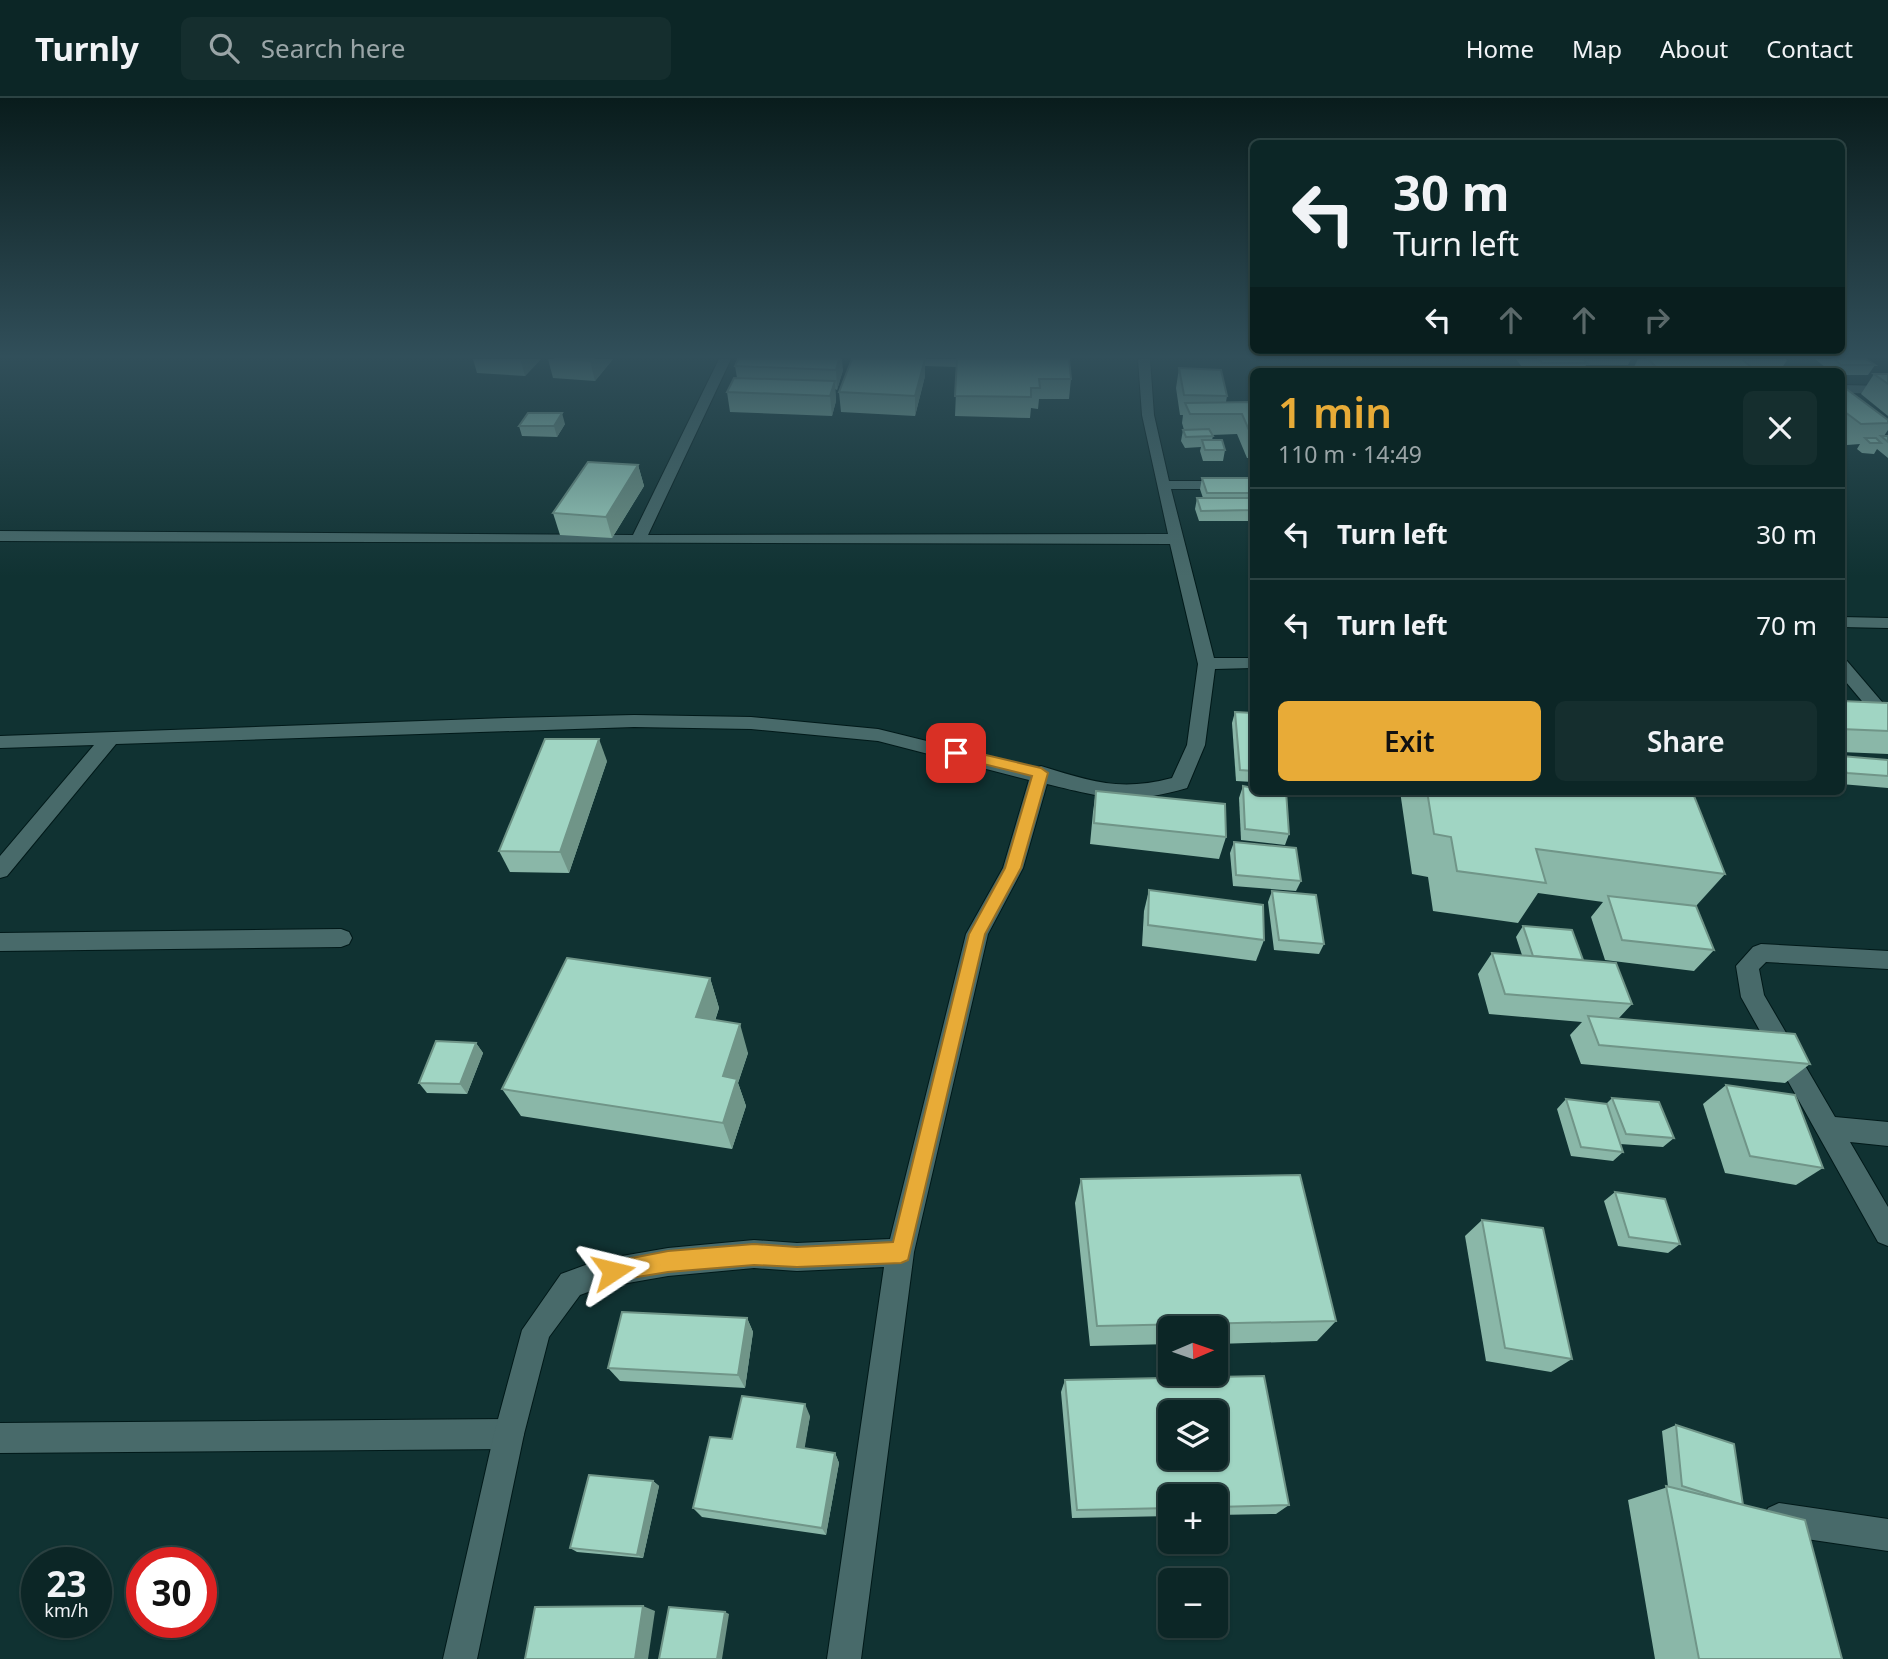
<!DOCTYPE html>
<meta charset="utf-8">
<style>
:root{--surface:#0c2626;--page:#152e2e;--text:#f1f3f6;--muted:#9aa5a7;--line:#2c4343;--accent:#e8ab37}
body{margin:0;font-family:"Noto Sans",sans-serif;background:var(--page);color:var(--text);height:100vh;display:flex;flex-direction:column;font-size:26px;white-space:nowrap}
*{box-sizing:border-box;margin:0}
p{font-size:23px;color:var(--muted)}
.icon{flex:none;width:38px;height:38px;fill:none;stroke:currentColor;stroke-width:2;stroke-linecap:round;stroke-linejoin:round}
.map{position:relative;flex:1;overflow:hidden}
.side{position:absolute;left:1250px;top:270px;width:595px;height:427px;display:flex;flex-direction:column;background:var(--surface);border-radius:10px;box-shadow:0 2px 5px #0004,0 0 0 2px var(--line)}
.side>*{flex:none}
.banner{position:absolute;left:1250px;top:42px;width:595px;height:214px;border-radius:10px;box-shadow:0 2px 5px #0004,0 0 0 2px var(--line);background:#0c2626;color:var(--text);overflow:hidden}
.needle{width:46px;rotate:88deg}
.buttons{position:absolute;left:1158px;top:1218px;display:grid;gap:14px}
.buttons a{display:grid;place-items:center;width:70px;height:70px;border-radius:10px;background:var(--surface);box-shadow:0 2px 5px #0004,0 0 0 2px var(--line);font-size:35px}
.speed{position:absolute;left:21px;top:1449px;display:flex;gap:14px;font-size:35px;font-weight:700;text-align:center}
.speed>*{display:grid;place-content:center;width:91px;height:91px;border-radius:50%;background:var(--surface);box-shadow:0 2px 5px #0004,0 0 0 2px var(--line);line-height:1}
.speed small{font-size:18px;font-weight:400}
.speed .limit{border:10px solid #d22;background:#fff;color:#111}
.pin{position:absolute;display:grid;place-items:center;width:60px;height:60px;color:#fff;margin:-30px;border-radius:14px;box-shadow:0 4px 10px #0006}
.me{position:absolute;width:77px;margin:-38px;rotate:80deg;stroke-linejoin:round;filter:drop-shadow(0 0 5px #0008)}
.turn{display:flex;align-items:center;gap:24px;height:147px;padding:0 28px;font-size:32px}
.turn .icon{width:91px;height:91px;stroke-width:2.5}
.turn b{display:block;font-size:49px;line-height:60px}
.lanes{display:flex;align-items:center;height:66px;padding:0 28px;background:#0003;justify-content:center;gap:35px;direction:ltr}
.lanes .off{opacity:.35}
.round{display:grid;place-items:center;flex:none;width:74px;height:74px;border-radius:10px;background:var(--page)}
.headline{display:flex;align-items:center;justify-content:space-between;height:119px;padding:0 28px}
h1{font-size:42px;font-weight:600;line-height:52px;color:var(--accent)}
.cta{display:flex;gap:14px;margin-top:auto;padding:14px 28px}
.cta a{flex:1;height:80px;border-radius:10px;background:var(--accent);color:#111;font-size:28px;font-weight:600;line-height:80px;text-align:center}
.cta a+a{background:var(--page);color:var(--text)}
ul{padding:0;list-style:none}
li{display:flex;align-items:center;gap:21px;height:91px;padding:0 28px;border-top:2px solid var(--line)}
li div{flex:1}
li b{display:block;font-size:26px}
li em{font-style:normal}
header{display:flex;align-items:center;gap:42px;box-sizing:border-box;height:98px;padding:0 35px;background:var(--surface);border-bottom:2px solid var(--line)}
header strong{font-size:33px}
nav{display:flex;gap:38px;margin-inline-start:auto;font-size:24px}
.search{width:490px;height:63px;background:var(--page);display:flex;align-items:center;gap:18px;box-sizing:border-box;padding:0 24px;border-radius:10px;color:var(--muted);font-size:26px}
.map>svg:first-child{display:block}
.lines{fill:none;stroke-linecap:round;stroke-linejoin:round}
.lane-casing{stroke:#011919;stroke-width:2}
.street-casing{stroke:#011919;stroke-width:2}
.lane{fill:#486a6a;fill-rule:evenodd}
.street{fill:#486a6a;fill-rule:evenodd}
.wall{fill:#8ab7a8}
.shaded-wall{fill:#709588}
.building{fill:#a0d5c3;stroke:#709588;stroke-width:2;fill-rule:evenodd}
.route{fill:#e8ab37;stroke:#976f24;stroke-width:2}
</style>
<header>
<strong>Turnly</strong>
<div class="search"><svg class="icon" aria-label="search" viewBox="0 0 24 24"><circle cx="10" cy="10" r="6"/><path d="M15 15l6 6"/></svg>Search here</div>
<nav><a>Home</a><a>Map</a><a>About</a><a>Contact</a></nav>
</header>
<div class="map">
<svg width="1888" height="1561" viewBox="0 0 1888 1561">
<rect width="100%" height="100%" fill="#103232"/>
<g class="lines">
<defs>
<g id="lane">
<path d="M509 1321 520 1325 524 1336 520 1347 509 1351 0 1355V1325Z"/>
<path d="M1779 1405 1888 1421V1453L1779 1437 1768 1432 1763 1421 1768 1410Z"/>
</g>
<g id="street">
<path d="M719 261H731L648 437 1168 436 1142 317 1138 261H1150L1154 317 1169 383H1253V391H1171L1214 560H1253V570L1215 571 1205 647 1187 690C1129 707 1104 700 1047 686L1023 770 988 836 914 1154 861 1561H827L884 1169 797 1173 754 1170 668 1178 599 1190 580 1197 549 1239 524 1336 477 1561H443L494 1336 522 1232 561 1176 599 1162 668 1150 754 1142 797 1145 890 1141 966 836 1003 770 1029 682 878 643 751 631 634 629 116 646 7 778 0 780V758L94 647 0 650V638L507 620 634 617 751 619 878 631 1036 670 1041 668C1090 683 1119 694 1172 680L1187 647 1198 566 1170 446 0 443V433L633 437Z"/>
<path d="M1841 287 1888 288V296L1841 295Z"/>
<path d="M1841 519 1888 520V530L1841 529Z"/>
<path d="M1841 562 1847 563 1888 611V629L1882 627 1841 578Z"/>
<path d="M341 831 349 834 352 840 349 846 341 849 0 853V835Z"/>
<path d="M1761 846 1888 853V871L1766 864 1759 871 1764 897 1835 1019 1888 1024V1048L1850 1044 1888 1109V1148L1878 1144 1741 899 1736 868 1753 849Z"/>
</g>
</defs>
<!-- lane casing -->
<use href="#lane" class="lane-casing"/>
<!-- street casing -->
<use href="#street" class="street-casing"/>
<!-- lane -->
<use href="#lane" class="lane"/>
<!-- street -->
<use href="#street" class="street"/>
</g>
<!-- wall -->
<g class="wall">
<path d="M473 261H541L525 278 477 275Z"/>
<path d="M548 261H613L595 283 553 280Z"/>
<path d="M738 261 843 272 837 292 835 291 836 303 832 318 730 314 727 294 737 280 735 268Z"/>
<path d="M852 261H1069L1071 281 1069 301H1039L1038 311 1031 310 1030 320 955 318 957 269 925 268V278L915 318 841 314 839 294Z"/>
<path d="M1516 261H1631L1628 267H1586L1583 273H1525Z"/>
<path d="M1638 261H1786L1787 262 1780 273H1632Z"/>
<path d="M1815 261H1866L1875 267 1868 277H1841V273H1830Z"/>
<path d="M1179 270 1227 298 1226 304H1253V360H1247L1237 336 1212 337 1213 338 1212 342 1225 352 1223 363H1203L1200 353 1201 349 1185 350 1181 343 1183 332H1184L1182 325 1183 317H1180L1176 290Z"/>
<path d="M1874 276H1888V318L1861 296Z"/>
<path d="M1841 287 1888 322V332L1884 338H1888V360L1877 351 1874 356 1862 355 1857 351 1860 346 1847 347 1841 342Z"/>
<path d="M565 326 557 339 522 338 519 328Z"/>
<path d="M638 367 644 388 612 440 560 437 553 415Z"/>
<path d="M1202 380H1253V423H1199L1195 411 1197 400H1203L1200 391Z"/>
<path d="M1841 603 1888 605V656L1841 654Z"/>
<path d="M1235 614 1253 615V684L1236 683 1232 625Z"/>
<path d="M1841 658 1888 662V690L1841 686Z"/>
<path d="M607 663 569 775 510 774 499 753Z"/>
<path d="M1243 688 1289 736 1285 747 1241 742 1239 700Z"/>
<path d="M1096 693 1226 739 1219 761 1090 746 1093 714Z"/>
<path d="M1400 693H1692L1725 776 1696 808 1714 852 1694 873 1605 862 1591 819 1603 804 1538 795 1518 825 1433 813 1428 779 1412 776Z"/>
<path d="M1234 744 1301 783 1296 793 1233 788 1230 755Z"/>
<path d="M1149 792 1264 842 1256 863 1142 848 1144 813Z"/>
<path d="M1272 793 1324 846 1319 856 1274 852 1268 804Z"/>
<path d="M1523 828 1583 862 1632 906 1619 920 1810 966 1785 985 1581 966 1570 937 1582 924 1489 916 1478 876 1492 855 1522 857 1516 839Z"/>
<path d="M710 880 719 910 715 923 748 955 738 985 746 1008 732 1051 521 1018 502 991Z"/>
<path d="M476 945 483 955 467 996 427 995 419 985Z"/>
<path d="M1726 987 1823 1070 1796 1087 1725 1075 1703 1006Z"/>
<path d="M1612 1000 1674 1040 1663 1049 1620 1046 1623 1054 1613 1063 1571 1058 1557 1011 1566 1001 1606 1006Z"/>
<path d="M1081 1081 1336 1223 1317 1243 1216 1246V1230H1171V1246L1090 1248 1075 1105Z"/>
<path d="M1615 1094 1680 1146 1668 1155 1618 1148 1604 1103Z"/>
<path d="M1482 1122 1572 1261 1551 1274 1486 1263 1465 1138Z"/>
<path d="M747 1220 753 1234 745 1290 620 1283 608 1270Z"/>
<path d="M1065 1282 1289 1407 1276 1416 1216 1417V1398H1171V1418L1072 1420 1061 1294Z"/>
<path d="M810 1318 804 1350 835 1355 839 1365 826 1437 702 1419 693 1410 732 1341Z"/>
<path d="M1676 1327 1743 1407 1842 1561H1655L1628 1402 1668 1389 1662 1333Z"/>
<path d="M653 1383 659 1388 643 1460 577 1454 570 1450Z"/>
</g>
<!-- shaded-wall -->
<g class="shaded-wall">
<path d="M520 261H541L525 278Z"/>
<path d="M592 261H613L595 283 590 263Z"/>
<path d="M839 261H842L843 272 837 292 836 272Z"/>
<path d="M925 261V278L915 318V298Z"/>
<path d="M835 283 836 303 832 318 830 298Z"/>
<path d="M562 315 565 326 557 339 554 328Z"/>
<path d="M638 367 644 388 612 440 606 419Z"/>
<path d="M599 641 607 663 569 775 560 754Z"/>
<path d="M710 880 719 910 706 948 696 919Z"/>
<path d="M740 926 748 955 738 985 746 1008 732 1051 723 1025V978Z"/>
<path d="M476 945 483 955 467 996 460 986Z"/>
<path d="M747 1220 753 1234 745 1290 738 1277Z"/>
<path d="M805 1306 810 1318 803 1360 797 1349Z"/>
<path d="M835 1355 839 1365 826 1437 822 1430Z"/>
<path d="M653 1383 659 1388 643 1460 637 1457Z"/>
<path d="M643 1508 655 1513 648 1561H635Z"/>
<path d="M725 1514 729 1516 722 1561H717Z"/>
</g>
<!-- building -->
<g class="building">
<path d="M554 261H592L590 263Z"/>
<path d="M738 261H839L836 272 735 268Z"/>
<path d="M852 261H925L915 298 839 294Z"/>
<path d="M957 261H1069L1071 281H1039L1040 290H1031V299L955 298Z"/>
<path d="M1539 261H1583L1587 265H1542Z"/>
<path d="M1648 261H1742L1753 271 1657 270Z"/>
<path d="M1834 261H1866L1875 267H1841Z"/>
<path d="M1179 270 1221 272 1227 298 1184 297Z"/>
<path d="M1874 276H1888V286Z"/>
<path d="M734 280 835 283 830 298 727 294Z"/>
<path d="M1841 287 1888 322V325L1861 326 1841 311Z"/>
<path d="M1253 304V339H1252L1242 316H1190L1185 305Z"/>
<path d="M528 315H562L554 328H519Z"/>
<path d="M1209 331 1213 338 1186 339 1183 332Z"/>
<path d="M1881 338H1888V344Z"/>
<path d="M1865 340H1876L1881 345H1870Z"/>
<path d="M1202 342H1222L1225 352H1205Z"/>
<path d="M588 364 638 367 606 419 553 415Z"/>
<path d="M1202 380H1253V395H1207Z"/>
<path d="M1197 400H1253V412L1201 413Z"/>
<path d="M1841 603 1888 605V633L1841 631Z"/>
<path d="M1235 614 1253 615V673L1240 672Z"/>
<path d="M545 641H599L560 754 499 753Z"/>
<path d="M1841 658 1888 662V678L1847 675 1841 665Z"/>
<path d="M1243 688 1253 690V693H1286L1289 736 1245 731Z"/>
<path d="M1096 693 1225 706 1226 739 1094 725Z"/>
<path d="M1427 693H1692L1725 776 1536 751 1546 785 1457 773 1451 739 1434 736Z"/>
<path d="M1234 744 1296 750 1301 783 1236 777Z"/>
<path d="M1149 792 1263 807 1264 842 1148 827Z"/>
<path d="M1272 793 1316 797 1324 846 1279 842Z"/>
<path d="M1608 798 1696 808 1714 852 1622 842Z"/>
<path d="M1523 828 1572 832 1583 862 1533 858Z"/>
<path d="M1492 855 1616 865 1632 906 1505 896Z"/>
<path d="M567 860 710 880 696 919 740 926 723 978 737 981 723 1025 502 991Z"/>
<path d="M1588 918 1795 936 1810 966 1599 947Z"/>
<path d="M436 943 476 945 460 986 419 985Z"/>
<path d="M1726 987 1795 997 1823 1070 1750 1058Z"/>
<path d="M1612 1000 1659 1004 1674 1040 1626 1036Z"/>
<path d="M1566 1001 1607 1006 1623 1054 1581 1049Z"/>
<path d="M1300 1077 1336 1223 1097 1228 1081 1081Z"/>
<path d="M1615 1094 1665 1101 1680 1146 1629 1139Z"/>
<path d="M1482 1122 1543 1130 1572 1261 1505 1250Z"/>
<path d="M622 1214 747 1220 738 1277 608 1270Z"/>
<path d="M1264 1278 1289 1407 1216 1409V1398H1171V1410L1077 1412 1065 1282ZM1171 1314H1216V1360H1171Z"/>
<path d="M742 1298 805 1306 797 1349 835 1355 822 1430 693 1410 710 1339 732 1341Z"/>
<path d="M1676 1327 1734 1346 1743 1407 1682 1388Z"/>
<path d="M589 1377 653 1383 637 1457 570 1450Z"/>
<path d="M1666 1388 1805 1422 1842 1561H1699Z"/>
<path d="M643 1508 635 1561H525L535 1509Z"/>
<path d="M669 1509 725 1514 717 1561H659Z"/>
</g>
<!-- sky -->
<linearGradient id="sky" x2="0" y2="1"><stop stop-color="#091c1c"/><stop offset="0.54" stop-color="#314f5a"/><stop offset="1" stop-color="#314f5a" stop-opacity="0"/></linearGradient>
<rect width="1888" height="479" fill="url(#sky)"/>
<!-- route -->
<path class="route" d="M956 650 1041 670 1048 675 1021 770 985 836 908 1162 901 1165 797 1169 754 1167 668 1174 613 1183 606 1180 603 1173 606 1165 668 1153 754 1146 797 1149 893 1144 969 836 1005 770 1032 678 951 658V651Z"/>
</svg>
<div class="buttons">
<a><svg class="needle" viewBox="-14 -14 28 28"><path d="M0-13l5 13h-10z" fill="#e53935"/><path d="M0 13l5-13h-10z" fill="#9aa5a7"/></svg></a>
<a><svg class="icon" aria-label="layers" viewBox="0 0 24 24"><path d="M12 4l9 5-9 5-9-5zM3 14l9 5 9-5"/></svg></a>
<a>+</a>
<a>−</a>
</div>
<div class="speed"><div>23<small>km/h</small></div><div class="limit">30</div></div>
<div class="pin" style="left:956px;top:655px;background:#d93025"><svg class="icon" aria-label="arrive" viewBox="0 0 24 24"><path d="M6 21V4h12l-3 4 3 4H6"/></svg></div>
<svg class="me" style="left:613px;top:1173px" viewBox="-20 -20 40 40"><path d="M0-17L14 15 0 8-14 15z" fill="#e8ab37" stroke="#fff" stroke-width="4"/></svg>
<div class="banner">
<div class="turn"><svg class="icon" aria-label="left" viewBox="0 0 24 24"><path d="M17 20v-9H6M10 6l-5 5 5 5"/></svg><div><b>30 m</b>Turn left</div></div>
<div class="lanes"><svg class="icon" aria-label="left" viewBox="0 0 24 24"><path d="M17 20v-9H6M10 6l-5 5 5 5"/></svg><svg class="icon off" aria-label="ahead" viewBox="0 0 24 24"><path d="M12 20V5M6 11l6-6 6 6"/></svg><svg class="icon off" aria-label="ahead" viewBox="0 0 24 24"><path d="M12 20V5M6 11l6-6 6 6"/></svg><svg class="icon off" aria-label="right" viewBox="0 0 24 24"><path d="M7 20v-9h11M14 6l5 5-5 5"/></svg></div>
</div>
<section class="side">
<div class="headline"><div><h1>1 min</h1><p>110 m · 14:49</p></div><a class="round"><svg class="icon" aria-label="close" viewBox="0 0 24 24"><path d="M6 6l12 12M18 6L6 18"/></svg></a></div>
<ul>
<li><svg class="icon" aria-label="left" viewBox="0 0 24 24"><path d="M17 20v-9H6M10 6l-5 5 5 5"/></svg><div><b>Turn left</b></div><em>30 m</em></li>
<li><svg class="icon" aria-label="left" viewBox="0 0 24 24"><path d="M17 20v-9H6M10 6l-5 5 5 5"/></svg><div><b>Turn left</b></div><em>70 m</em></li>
</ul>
<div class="cta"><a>Exit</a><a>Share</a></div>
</section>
</div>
